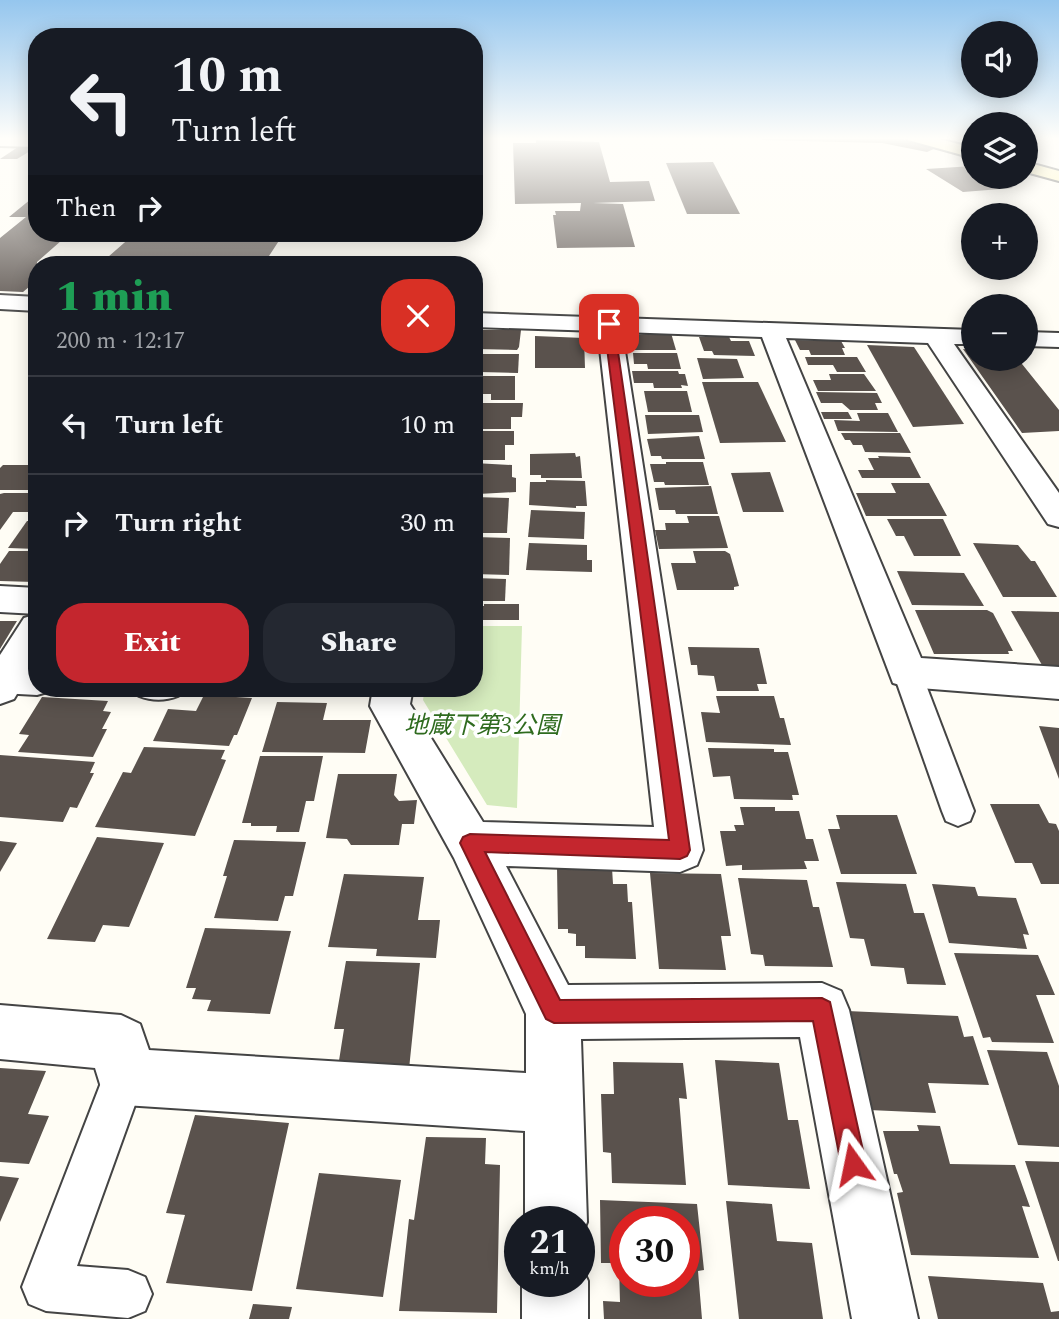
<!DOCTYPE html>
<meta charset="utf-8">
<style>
:root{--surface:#171b24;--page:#242831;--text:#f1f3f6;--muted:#9ea1a6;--line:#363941;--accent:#c4262e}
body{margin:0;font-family:Spectral,"Noto Sans JP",serif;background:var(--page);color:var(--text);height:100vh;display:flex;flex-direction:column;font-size:26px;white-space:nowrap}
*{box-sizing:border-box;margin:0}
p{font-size:23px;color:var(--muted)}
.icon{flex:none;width:38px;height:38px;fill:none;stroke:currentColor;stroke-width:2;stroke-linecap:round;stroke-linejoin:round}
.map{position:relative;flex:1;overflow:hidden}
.panel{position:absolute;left:28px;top:256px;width:455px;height:441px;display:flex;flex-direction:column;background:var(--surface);border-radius:28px;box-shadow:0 4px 18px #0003}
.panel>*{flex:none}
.guide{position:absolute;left:28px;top:28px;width:455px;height:214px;border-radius:28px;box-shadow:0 4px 18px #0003;background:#171b24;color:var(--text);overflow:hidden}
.fabs{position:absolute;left:961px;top:21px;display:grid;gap:14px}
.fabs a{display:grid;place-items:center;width:77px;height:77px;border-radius:50%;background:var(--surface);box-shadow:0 4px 18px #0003;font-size:35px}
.speed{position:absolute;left:504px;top:1206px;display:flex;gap:14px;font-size:35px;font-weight:700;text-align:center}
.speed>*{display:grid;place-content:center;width:91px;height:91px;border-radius:50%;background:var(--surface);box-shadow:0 4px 18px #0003;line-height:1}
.speed small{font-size:18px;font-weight:400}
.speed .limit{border:10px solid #d22;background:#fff;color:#111}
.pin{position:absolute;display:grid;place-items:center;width:60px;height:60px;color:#fff;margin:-30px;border-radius:14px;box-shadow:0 4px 10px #0006}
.me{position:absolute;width:77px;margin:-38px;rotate:348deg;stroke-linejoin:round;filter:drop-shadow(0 0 5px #0008)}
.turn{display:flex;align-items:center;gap:24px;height:147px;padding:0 28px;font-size:32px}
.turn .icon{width:91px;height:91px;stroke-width:2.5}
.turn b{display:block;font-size:49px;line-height:60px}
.then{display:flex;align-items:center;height:66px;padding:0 28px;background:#0003;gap:14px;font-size:26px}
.round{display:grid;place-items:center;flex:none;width:74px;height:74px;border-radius:28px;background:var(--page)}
.overview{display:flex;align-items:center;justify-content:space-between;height:119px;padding:0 28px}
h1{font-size:42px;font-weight:800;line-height:52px;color:#1e9e55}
.cta{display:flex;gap:14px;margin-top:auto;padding:14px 28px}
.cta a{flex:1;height:80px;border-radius:28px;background:var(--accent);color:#fff;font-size:28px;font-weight:800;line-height:80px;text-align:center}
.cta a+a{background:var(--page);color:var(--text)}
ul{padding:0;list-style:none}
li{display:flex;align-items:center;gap:21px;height:98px;padding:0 28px;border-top:2px solid var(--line)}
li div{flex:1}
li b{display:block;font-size:26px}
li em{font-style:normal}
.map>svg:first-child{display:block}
.green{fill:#d5ebbd}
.building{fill:#5a524d;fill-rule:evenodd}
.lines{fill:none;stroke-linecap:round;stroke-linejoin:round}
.lane-casing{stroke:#444;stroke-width:4}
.street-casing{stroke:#444;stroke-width:4}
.secondary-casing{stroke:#333;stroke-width:4}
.lane{fill:#fff;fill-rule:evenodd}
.street{fill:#fff;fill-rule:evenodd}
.secondary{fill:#fff6b0;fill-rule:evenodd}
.route{fill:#c4262e;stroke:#7f191e;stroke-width:2}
.labels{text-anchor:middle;stroke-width:7;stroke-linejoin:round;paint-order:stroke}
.park-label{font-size:24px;font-style:italic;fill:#2f6b1f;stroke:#fff}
</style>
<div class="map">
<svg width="1059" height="1319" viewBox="0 0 1059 1319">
<rect width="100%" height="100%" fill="#fffdf5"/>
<!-- green -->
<path class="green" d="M474 626H522L517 808 487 805 423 700 425 688H474Z"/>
<!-- building -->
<g class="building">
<path d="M761 137H895L936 148 927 152 882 143 762 140Z"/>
<path d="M536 140 599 142 610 182 649 181 655 201 593 203 623 204 635 247 557 248 553 215H556L555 211H580L581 203 515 204 513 143H536Z"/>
<path d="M18 147 35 148 17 159H0Z"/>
<path d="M713 162 740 214H687L666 163Z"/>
<path d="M973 166V177H993L1013 188 963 192 926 169Z"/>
<path d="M31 199H37V233H70L37 262V280L23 292 0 291V238L26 217H9Z"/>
<path d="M143 233H219L216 237H236L239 233H284L269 256H228L222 264H100L132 236H140Z"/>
<path d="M480 330H521L519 347 517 350 477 349 475 337H479Z"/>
<path d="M671 333 676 350H630L627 335Z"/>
<path d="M535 336 584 338 585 368H535Z"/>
<path d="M699 337H729L731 341H749L755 356 714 355 712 351H704Z"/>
<path d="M795 340 841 341 845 348H842L845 355H811L809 350H800Z"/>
<path d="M867 345 914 347 964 424 913 427Z"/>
<path d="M963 349 973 350V359H1018L1059 410V431L1022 433Z"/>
<path d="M633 353H677L681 369H648L647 364H634Z"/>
<path d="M482 354H519L518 373 480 372Z"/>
<path d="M805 357H857L866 372H837L833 365H808Z"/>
<path d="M697 358 737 359 744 378 703 379Z"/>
<path d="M632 371H678L679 374H685L688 386 681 385 682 388H654L653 383H634Z"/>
<path d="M829 374H864L876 391H818L813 380H831Z"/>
<path d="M478 376H515V400H491V394H474V381H478Z"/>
<path d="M702 382H758L786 442 720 443Z"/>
<path d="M644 391H687L692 412H648Z"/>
<path d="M816 392 877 393 882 403H875L878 410H850L842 403H821Z"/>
<path d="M474 403H523L522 417H511V429H474Z"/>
<path d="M821 412H848L852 419H824Z"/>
<path d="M857 413H888L898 432 838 431 834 420 860 421Z"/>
<path d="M645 415H699L703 432 648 434Z"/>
<path d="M474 431H514V445H505V460H483V454H474Z"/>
<path d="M841 433H900L911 453 865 452 862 445H853L850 440H845Z"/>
<path d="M699 436 705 459H662L661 456H651L647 439Z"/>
<path d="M575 453 576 457 580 456 582 478H541V475H530V454Z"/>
<path d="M878 456 910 457 921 478H862L858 470H874L868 458H879Z"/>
<path d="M666 462H703L709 485H665L664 482H654L650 464H666Z"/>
<path d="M474 463 512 465V477L516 478V492L478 494V486H474Z"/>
<path d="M3 465H37V485L30 490H0V468Z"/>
<path d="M770 472 784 512H743L731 473Z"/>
<path d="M546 480 585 481 587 506H576V508L529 505 530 482H546Z"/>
<path d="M891 483H929L947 516H866L856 493H896Z"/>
<path d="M711 486 718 514H676L675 510H659L655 488Z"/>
<path d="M4 493H37V500L28 512H13L0 530V494Z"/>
<path d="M474 497 509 498 507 533H474Z"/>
<path d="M531 510 585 512 584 539 528 537Z"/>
<path d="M687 516H719L728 548 659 549 655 530H666L665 523H689Z"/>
<path d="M887 519H943L961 556H914L904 536H896Z"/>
<path d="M27 521H37V549L8 548Z"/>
<path d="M474 537 510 538 509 575 474 574Z"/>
<path d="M529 543 587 545V560H592V572L526 570Z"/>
<path d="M973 543 1018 545 1031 561H1035L1057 597H1003Z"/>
<path d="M9 551H37L34 582 0 581V564Z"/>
<path d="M693 551H725L730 554 739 586 734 587V590H677L671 563H696Z"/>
<path d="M897 571 964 573 984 606 912 605Z"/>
<path d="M474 578 506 579 505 601H474Z"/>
<path d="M484 604H519V620H474V606H484Z"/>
<path d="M915 610H987L993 613 1013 651H1008L1009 654H934Z"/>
<path d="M1011 611 1059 612V665H1042Z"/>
<path d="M0 621H17L0 649Z"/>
<path d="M688 647 759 648 767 684H757L759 691H717L714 676 698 675 697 665H691Z"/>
<path d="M289 688H347L346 696 287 697Z"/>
<path d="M204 695 252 698 237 735H234L229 746 153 741 168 709 196 711Z"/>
<path d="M716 696H774L780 718H784L791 745 706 742 701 712 720 713Z"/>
<path d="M42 697 108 701 103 711 111 712 102 729H107L93 757 18 752 29 735 19 734Z"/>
<path d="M277 702 327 703 323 720H371L365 753 262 752Z"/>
<path d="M1039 726 1059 728V779Z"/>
<path d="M144 747 225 750 221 759 226 760 195 836 95 827 123 772 131 773Z"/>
<path d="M708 748 774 749V752H788L799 795H792L793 800 734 799 730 776 713 777Z"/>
<path d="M0 755 95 762 90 773H94L77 808 70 807 63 822 0 817Z"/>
<path d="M260 756H323L314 801H306L299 832H276L277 826H251V823H242Z"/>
<path d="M338 774H397L394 795 399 801 417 800 414 824H402L399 845H351L347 839 326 838Z"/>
<path d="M990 804H1039L1049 823 1056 824 1059 831V884H1041L1032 863H1015Z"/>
<path d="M740 807H775V811H799L806 839H813L819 861H804L807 869 742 870V865L726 866 720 831H736L734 825H744Z"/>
<path d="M836 815H897L917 874H841L828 829H840Z"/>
<path d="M97 837 164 843 129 927 103 925 95 942 47 939Z"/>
<path d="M234 840 306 842 293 896H285L278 921 214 918 227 876H223Z"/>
<path d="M0 841 17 843 0 872Z"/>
<path d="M557 867 612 868 613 884H627L628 902H632L636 959 585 958V946H576V934L568 933V929H558Z"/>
<path d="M650 873 721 874 731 936H721L726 970 659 969Z"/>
<path d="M344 874 424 877 418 920H440L436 958 376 956 377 949 328 947Z"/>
<path d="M738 878 807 880 813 907H819L833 967 765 966 763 955 751 954Z"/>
<path d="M836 882 906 884 914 913H924L946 985 907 984 904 968 871 966 864 939 850 938Z"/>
<path d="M932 884 975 887 978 896 1016 898 1029 935 1023 934 1027 949 949 943Z"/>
<path d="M205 928 291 931 270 1014 207 1011 211 1000 192 999 196 988H186Z"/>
<path d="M954 953 1038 955 1055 995H1036L1054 1043 992 1042 990 1037 983 1038Z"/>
<path d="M346 961 420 963 409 1069 338 1067 344 1029H334Z"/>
<path d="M847 1011 958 1016 964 1037 973 1036 989 1085 928 1083 936 1113 869 1110Z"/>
<path d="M987 1050 1047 1052 1059 1086V1147L1018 1145Z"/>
<path d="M715 1060 779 1063 788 1120H798L810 1189 728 1185Z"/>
<path d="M613 1062 683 1063 687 1099 679 1098 686 1185 612 1183 611 1153 603 1152 601 1094H614Z"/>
<path d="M0 1068 46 1071 28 1114 49 1116 29 1164 0 1162Z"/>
<path d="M195 1115 289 1123 252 1291 166 1283 185 1215 166 1213Z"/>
<path d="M917 1125 940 1126 950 1164 1015 1165 1030 1207 1022 1206 1039 1258 911 1255 897 1193 903 1192 897 1174H894L883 1131H919Z"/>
<path d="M426 1137 486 1138 485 1164 500 1165 497 1313 399 1311 409 1219 414 1220Z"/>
<path d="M1025 1161 1059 1162V1261H1058Z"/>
<path d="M319 1173 401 1180 383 1297 296 1289Z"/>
<path d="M0 1176 19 1178 0 1222Z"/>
<path d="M600 1200 697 1204 704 1270 698 1271 702 1319H604L603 1301 620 1302 619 1263H601ZM625 1222H684V1281H625Z"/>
<path d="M726 1201 772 1204 777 1241 812 1243 823 1319H739Z"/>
<path d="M928 1276 1043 1283 1051 1312 1059 1311V1319H938Z"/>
<path d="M253 1304 292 1307 289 1319H249Z"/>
</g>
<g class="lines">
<defs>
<g id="lane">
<path d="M907 661 917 664 921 672 974 811 970 821 958 826 946 821 942 811 893 672 897 664Z"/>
<path d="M3 672 37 673V688H49L47 692 37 695 0 693V673Z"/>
<path d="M135 688H182L178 696C165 701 152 701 139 696Z"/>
<path d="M124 1056 139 1062 145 1077 77 1266 128 1270 145 1277 152 1294 145 1311 128 1318 46 1311 29 1304 22 1287 109 1062Z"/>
</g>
<g id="street">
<path d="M0 137H37V147L0 146Z"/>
<path d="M0 295 37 297V311L0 309Z"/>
<path d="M474 313 973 330V344H954L1059 493V527L1048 524 928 343 786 338 921 658 1059 667V699L907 687 893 683 762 337 622 332 703 850 697 865 680 872 506 866 568 985 822 983 841 991 849 1010 918 1319H852L800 1037 581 1039 587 1222 579 1242V1222H525V1131L124 1105 104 1097 95 1068 0 1059V1005L121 1015 140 1024 149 1050 526 1073V1014L454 858 370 706 373 688H413L410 704 483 822 654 827 598 331 474 327Z"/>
<path d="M1026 332 1059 333V347L1026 346Z"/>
<path d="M0 586 37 588V614L0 612Z"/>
<path d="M37 614V660L14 699 0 704V655L24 618Z"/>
<path d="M579 1261 588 1281V1319H522V1281H579Z"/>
</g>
<g id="secondary">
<path d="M906 137H933L973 148V158L908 140Z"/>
<path d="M1026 162 1059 171V181L1026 172Z"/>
</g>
</defs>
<!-- lane casing -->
<use href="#lane" class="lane-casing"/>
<!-- street casing -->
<use href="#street" class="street-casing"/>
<!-- secondary casing -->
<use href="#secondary" class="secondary-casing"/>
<!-- lane -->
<use href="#lane" class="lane"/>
<!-- street -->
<use href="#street" class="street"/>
<!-- secondary -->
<use href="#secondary" class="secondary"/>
</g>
<!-- sky -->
<linearGradient id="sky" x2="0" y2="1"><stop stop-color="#95c6ee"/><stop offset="0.43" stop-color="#fffefa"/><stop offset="1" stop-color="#fffefa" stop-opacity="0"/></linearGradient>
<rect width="1059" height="322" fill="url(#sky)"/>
<!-- route -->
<path class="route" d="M609 321 614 324 690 850 687 856 680 859 485 852 560 1000 822 998 830 1002 866 1164 862 1173 853 1177 844 1173 841 1164 813 1021 554 1023 546 1019 460 843 463 837 470 834 669 840 604 324Z"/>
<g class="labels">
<!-- park labels -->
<g class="park-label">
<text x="482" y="733">地蔵下第3公園</text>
</g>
</g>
</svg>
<div class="fabs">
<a><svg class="icon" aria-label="sound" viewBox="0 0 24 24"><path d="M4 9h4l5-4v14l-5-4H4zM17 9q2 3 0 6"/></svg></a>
<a><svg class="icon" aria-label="layers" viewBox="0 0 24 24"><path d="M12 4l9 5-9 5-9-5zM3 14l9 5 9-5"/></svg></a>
<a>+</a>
<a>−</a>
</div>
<div class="speed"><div>21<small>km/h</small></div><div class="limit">30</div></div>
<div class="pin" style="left:609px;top:324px;background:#d93025"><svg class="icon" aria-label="arrive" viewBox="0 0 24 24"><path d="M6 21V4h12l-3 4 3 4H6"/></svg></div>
<svg class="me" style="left:853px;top:1164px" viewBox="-20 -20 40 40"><path d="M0-17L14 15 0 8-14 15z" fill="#c4262e" stroke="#fff" stroke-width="4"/></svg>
<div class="guide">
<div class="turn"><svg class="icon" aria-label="left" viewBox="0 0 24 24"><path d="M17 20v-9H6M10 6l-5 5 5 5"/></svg><div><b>10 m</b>Turn left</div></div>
<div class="then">Then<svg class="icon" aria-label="right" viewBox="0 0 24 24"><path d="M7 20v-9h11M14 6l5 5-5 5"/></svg></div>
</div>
<section class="panel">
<div class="overview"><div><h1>1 min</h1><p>200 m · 12:17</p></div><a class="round" style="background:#d93025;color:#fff"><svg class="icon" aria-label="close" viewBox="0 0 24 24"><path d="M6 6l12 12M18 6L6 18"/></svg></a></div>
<ul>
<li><svg class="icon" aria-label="left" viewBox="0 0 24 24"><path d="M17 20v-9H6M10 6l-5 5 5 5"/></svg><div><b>Turn left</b></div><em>10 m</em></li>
<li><svg class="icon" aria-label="right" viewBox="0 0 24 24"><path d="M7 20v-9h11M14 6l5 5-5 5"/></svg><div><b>Turn right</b></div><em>30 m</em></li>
</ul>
<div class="cta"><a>Exit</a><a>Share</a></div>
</section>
</div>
